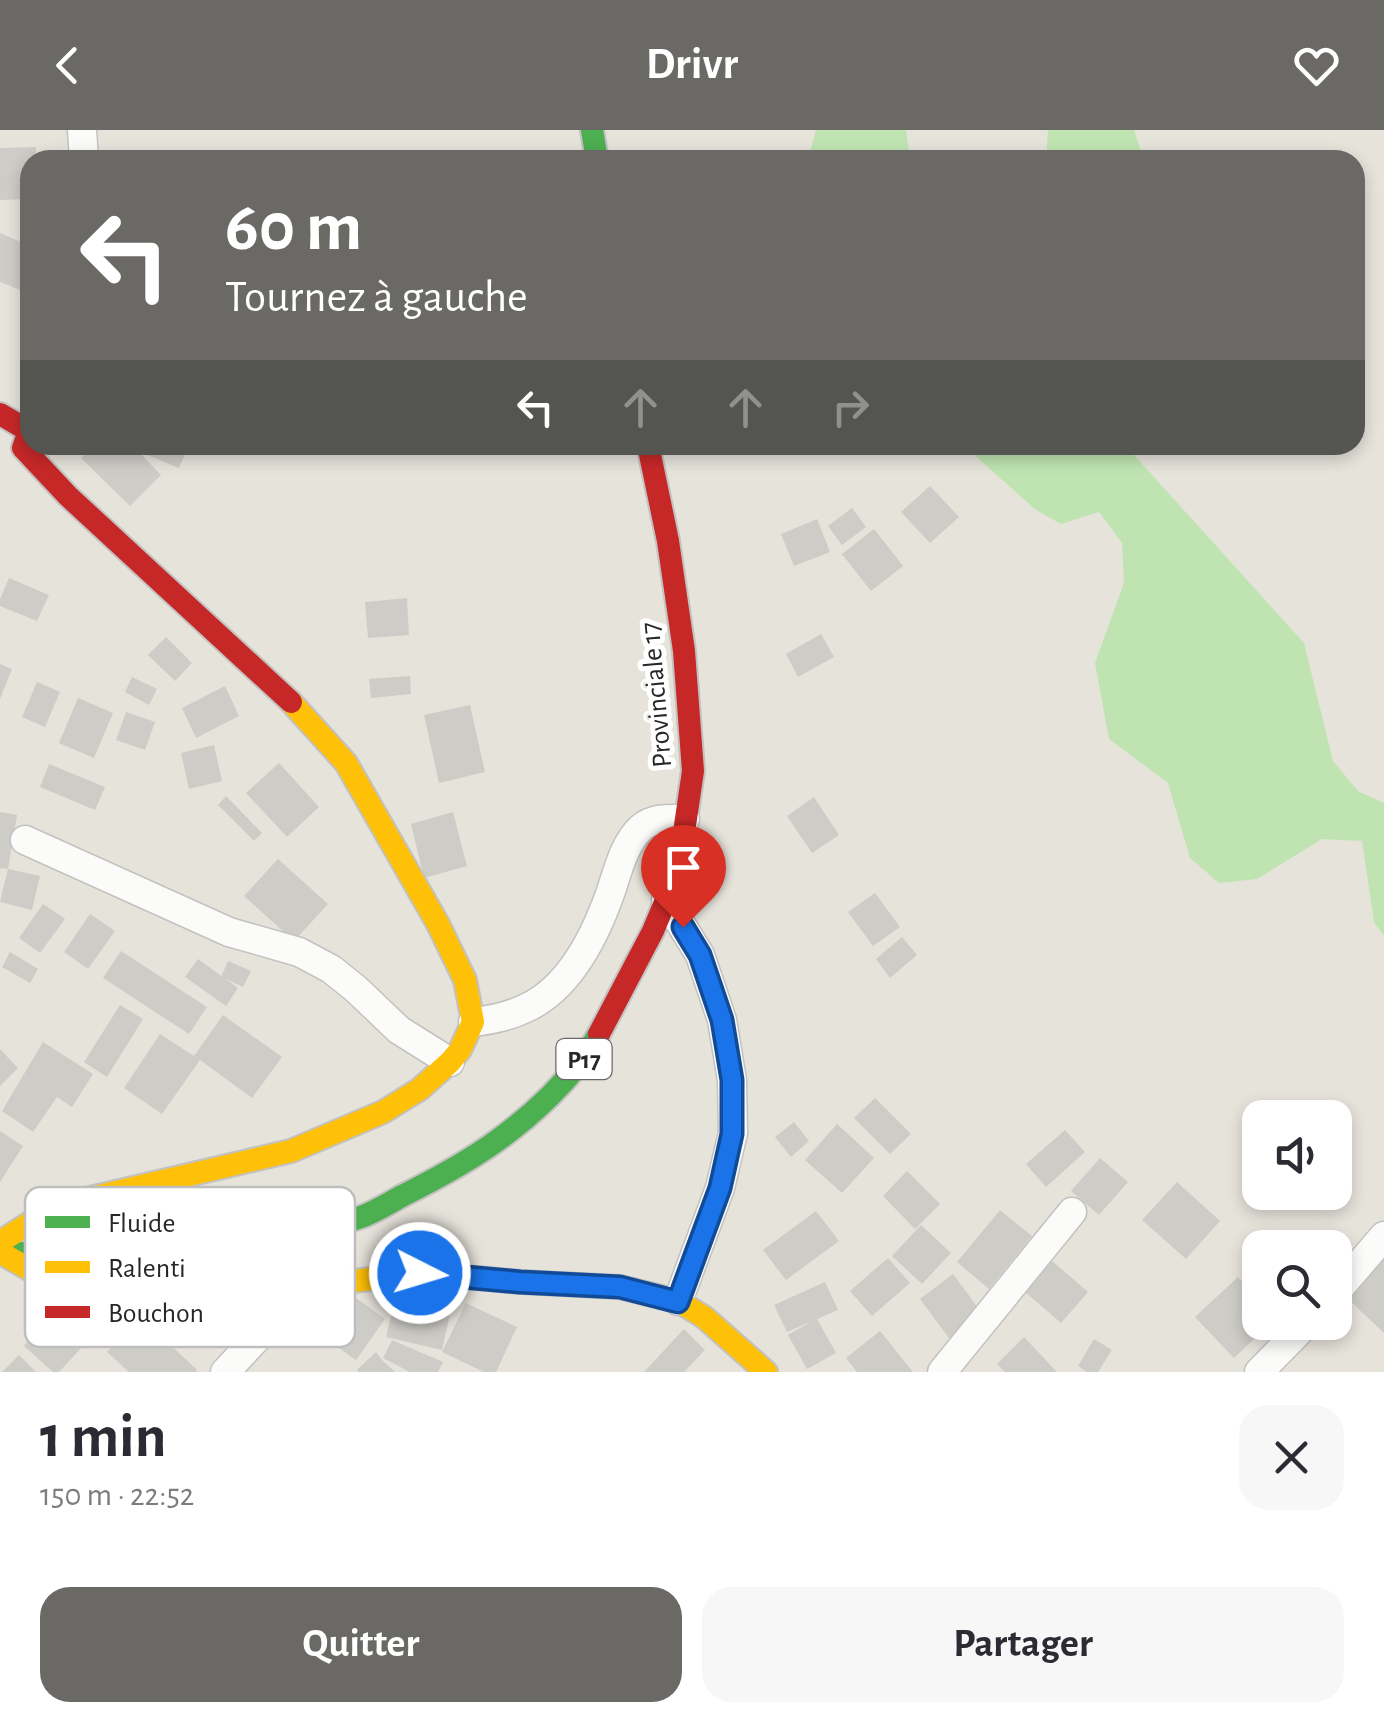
<!DOCTYPE html>
<html lang="fr">
<meta charset="utf-8">
<style>
:root{--surface:#fff;--page:#f7f7f7;--text:#2b2b33;--muted:#7c7c81;--accent:#6a6966}
body{margin:0;font-family:"Alegreya Sans",sans-serif;background:var(--page);color:var(--text);height:100vh;display:flex;flex-direction:column;font-size:38px;white-space:nowrap}
*{box-sizing:border-box;margin:0}
p{font-size:32px;color:var(--muted)}
.icon{flex:none;width:55px;height:55px;fill:none;stroke:currentColor;stroke-width:2;stroke-linecap:round;stroke-linejoin:round}
.map{position:relative;height:1242px;overflow:hidden}
.details{display:flex;flex-direction:column;background:var(--surface);flex:1}
.details>*{flex:none}
.guide{position:absolute;left:20px;top:20px;width:1345px;height:305px;border-radius:30px;box-shadow:0 5px 15px #0003;background:#6a6966;color:#fff;overflow:hidden}
.controls{position:absolute;left:1242px;top:970px;display:grid;gap:20px}
.controls a{display:grid;place-items:center;width:110px;height:110px;border-radius:20px;background:var(--surface);box-shadow:0 5px 15px #0003;font-size:50px}
.pin{position:absolute;display:grid;place-items:center;width:85px;height:85px;color:#fff;margin:-102px -42px;border-radius:50% 50% 50% 0;rotate:-45deg;box-shadow:0 0 10px #0007}
.pin .icon{rotate:45deg}
.me{position:absolute;width:110px;margin:-55px;rotate:95deg;stroke-linejoin:round;filter:drop-shadow(0 0 8px #0008)}
.turn{display:flex;align-items:center;gap:35px;height:210px;padding:0 40px;font-size:45px}
.turn .icon{width:130px;height:130px;stroke-width:2.5}
.turn b{display:block;font-size:70px;line-height:85px}
.lanes{display:flex;align-items:center;height:95px;padding:0 40px;background:#0003;justify-content:center;gap:50px;direction:ltr}
.lanes .off{opacity:.35}
.round{display:grid;place-items:center;flex:none;width:105px;height:105px;border-radius:30px;background:var(--page)}
.overview{display:flex;align-items:center;justify-content:space-between;height:170px;padding:0 40px}
h1{font-size:60px;font-weight:600;line-height:75px}
.action{display:flex;gap:20px;margin-top:auto;padding:20px 40px}
.action a{flex:1;height:115px;border-radius:30px;background:var(--accent);color:#fff;font-size:40px;font-weight:600;line-height:115px;text-align:center}
.action a+a{background:var(--page);color:var(--text)}
header{display:flex;justify-content:space-between;align-items:center;height:130px;padding:0 40px;background:var(--accent);color:#fff;font-size:45px;font-weight:600}
.map>svg:first-child{display:block}
.green{fill:#bfe4b2}
.building{fill:#ceccc7}
.lines{fill:none;stroke-linecap:round;stroke-linejoin:round}
.street-casing{stroke:#c3c2c1;stroke-width:31}
.fast-casing{stroke:#c3c2c1;stroke-width:26}
.slow-casing{stroke:#c3c2c1;stroke-width:26}
.jam-casing{stroke:#c3c2c1;stroke-width:26}
.street{stroke:#fbfbfa;stroke-width:28}
.fast{stroke:#4caf50;stroke-width:22}
.slow{stroke:#ffc107;stroke-width:22}
.jam{stroke:#c62828;stroke-width:22}
.route-casing{stroke:#114b97;stroke-width:25}
.route{stroke:#1a73e8;stroke-width:18}
.labels{text-anchor:middle;stroke-width:10;stroke-linejoin:round;paint-order:stroke}
.shield{fill:#fff;stroke:#686868;stroke-width:2.5}
.shield-label{font-size:25px;font-weight:bold;fill:#272727}
.street-label{font-size:28px;fill:#272727;stroke:#fff}
.key{fill:#fff;stroke:#bebebe;stroke-width:2.5}
.key-label{font-size:28px;fill:#272727}
</style>
<header><svg class="icon" aria-label="back" viewBox="0 0 24 24"><path d="M15 5l-7 7 7 7"/></svg>Drivr<svg class="icon" aria-label="heart" viewBox="0 0 24 24"><path d="M12 20l-8-8c-3-5 5-10 8-4 3-6 11-1 8 4z"/></svg></header>
<div class="map">
<svg width="1384" height="1242" viewBox="0 0 1384 1242">
<rect width="100%" height="100%" fill="#e6e3db"/>
<!-- green -->
<g class="green">
<path d="M816 0H906L910 30H808Z"/>
<path d="M1048 0H1134L1144 30H1046Z"/>
<path d="M963 315H1125L1304 513 1333 631 1358 661 1384 673V806L1374 792 1362 711 1322 709 1257 749 1219 753 1190 728 1168 653 1109 609 1095 533 1124 453 1122 413 1099 382 1061 394 1036 380Z"/>
</g>
<!-- building -->
<g class="building">
<path d="M36 17V30H30V69L0 70V18Z"/>
<path d="M0 103 30 116V164L0 152Z"/>
<path d="M94 315H189L179 338 138 321 161 345 130 376 81 328Z"/>
<path d="M930 356 959 387 930 413 901 382Z"/>
<path d="M852 378 866 397 842 415 828 396Z"/>
<path d="M817 389 830 422 794 436 781 404Z"/>
<path d="M874 399 903 436 871 461 842 424Z"/>
<path d="M9 448 49 465 37 491 0 476V469Z"/>
<path d="M407 468 409 505 368 508 365 472Z"/>
<path d="M821 504 834 527 798 547 786 524Z"/>
<path d="M166 507 192 533 175 551 148 525Z"/>
<path d="M0 534 12 539 0 569Z"/>
<path d="M410 546 411 564 371 568 369 549Z"/>
<path d="M132 547 157 559 149 575 125 562Z"/>
<path d="M37 552 60 562 45 597 22 587Z"/>
<path d="M225 556 239 586 196 608 182 578Z"/>
<path d="M78 568 113 583 94 628 59 613Z"/>
<path d="M470 575 485 642 439 653 424 585Z"/>
<path d="M126 582 155 592 145 620 116 610Z"/>
<path d="M214 615 222 651 189 659 181 623Z"/>
<path d="M279 633 319 677 287 707 246 663Z"/>
<path d="M49 634 105 657 95 680 40 657Z"/>
<path d="M226 666 262 703 254 711 218 675Z"/>
<path d="M814 667 839 705 812 723 787 686Z"/>
<path d="M0 682 17 685 8 739 0 738Z"/>
<path d="M453 682 467 736 424 748 411 694Z"/>
<path d="M278 729 328 774 294 811 244 766Z"/>
<path d="M8 739 40 746 32 780 0 772Z"/>
<path d="M875 763 900 797 873 816 848 782Z"/>
<path d="M43 774 65 789 40 823 19 808Z"/>
<path d="M90 784 115 801 88 839 64 822Z"/>
<path d="M902 807 917 825 890 848 876 829Z"/>
<path d="M121 821 207 877 189 904 103 848Z"/>
<path d="M10 822 38 839 30 853 2 837Z"/>
<path d="M198 829 238 858 226 876 185 847Z"/>
<path d="M228 831 251 841 243 857 221 847Z"/>
<path d="M120 875 143 889 107 947 84 932Z"/>
<path d="M223 885 282 927 252 968 200 930 162 984 124 958 160 904 194 926Z"/>
<path d="M43 912 93 944 72 977 57 967 33 1002 2 981Z"/>
<path d="M0 919 18 938 0 956Z"/>
<path d="M875 968 911 1004 890 1024 854 988Z"/>
<path d="M794 992 809 1011 791 1027 775 1007Z"/>
<path d="M837 994 874 1028 842 1063 805 1030Z"/>
<path d="M1065 1000 1085 1022 1046 1057 1026 1034Z"/>
<path d="M0 1001 23 1016 0 1052Z"/>
<path d="M1100 1028 1128 1052 1099 1085 1071 1061Z"/>
<path d="M907 1041 940 1074 915 1099 883 1066Z"/>
<path d="M1177 1052 1220 1091 1186 1129 1142 1090Z"/>
<path d="M1000 1080 1032 1106 989 1159 957 1132Z"/>
<path d="M816 1081 839 1111 786 1150 763 1120Z"/>
<path d="M921 1095 951 1123 922 1154 892 1126Z"/>
<path d="M888 1128 910 1153 872 1186 850 1161Z"/>
<path d="M1384 1129V1203L1347 1168Z"/>
<path d="M1051 1130 1088 1162 1061 1193 1024 1161Z"/>
<path d="M953 1144 982 1183 949 1208 920 1169Z"/>
<path d="M1238 1147 1260 1170V1192H1272L1234 1228 1195 1187Z"/>
<path d="M825 1152 838 1180 817 1189 836 1223 807 1239 788 1205 812 1191 787 1202 774 1175Z"/>
<path d="M352 1165 385 1189 356 1230 322 1206Z"/>
<path d="M396 1167 451 1179 442 1220 386 1207Z"/>
<path d="M95 1168 116 1185 90 1217 75 1204 89 1188 83 1182Z"/>
<path d="M466 1173 517 1197 496 1242H484L442 1222Z"/>
<path d="M140 1186 197 1240 196 1242H129L107 1222Z"/>
<path d="M50 1187 83 1216 59 1242H53L24 1216Z"/>
<path d="M684 1199 705 1220 684 1242H644Z"/>
<path d="M880 1201 913 1242H857L846 1228Z"/>
<path d="M1024 1207 1057 1242H1005L997 1234Z"/>
<path d="M1094 1209 1112 1220 1098 1242H1087L1078 1236Z"/>
<path d="M392 1210 443 1232 438 1242H410L383 1228Z"/>
<path d="M376 1222 382 1230 395 1242H359L357 1240Z"/>
<path d="M19 1225 36 1242H2Z"/>
</g>
<g class="lines">
<defs>
<g id="street">
<path d="M82 0 84 30"/>
<path d="M25 710 229 802 299 822 331 839 356 859 399 900 450 932"/>
<path d="M666 770 700 825 722 890 732 950 733 1003 720 1058 678 1171"/>
<path d="M473 892C491 890 510 886 526 878 570 858 596 804 611 761 618 740 624 714 641 698 654 687 669 689 685 689"/>
<path d="M1335 1163 1384 1106"/>
<path d="M225 1242 305 1157"/>
<path d="M942 1242 1072 1082"/>
<path d="M1259 1242 1308 1192"/>
</g>
<g id="fast">
<path d="M592 0 597 30"/>
<path d="M0 1123C118 1124 248 1126 361 1087 375 1082 389 1073 402 1066 432 1051 460 1036 488 1017 529 989 574 948 599 904"/>
</g>
<g id="slow">
<path d="M0 1112 44 1084 69 1073 291 1021 383 982 420 959 450 932 460 920 473 892 465 850 438 794 346 633 291 572"/>
<path d="M3 1124 34 1142 129 1165 228 1166 420 1143 521 1152 620 1157 678 1171 704 1187 766 1242"/>
</g>
<g id="jam">
<path d="M0 284 29 301 23 318 68 366 291 572"/>
<path d="M599 904 653 801 666 770 683 709 693 641 684 521 668 411 648 315"/>
</g>
</defs>
<!-- street casing -->
<use href="#street" class="street-casing"/>
<!-- fast casing -->
<use href="#fast" class="fast-casing"/>
<!-- slow casing -->
<use href="#slow" class="slow-casing"/>
<!-- jam casing -->
<use href="#jam" class="jam-casing"/>
<!-- street -->
<use href="#street" class="street"/>
<!-- fast -->
<use href="#fast" class="fast"/>
<!-- slow -->
<use href="#slow" class="slow"/>
<!-- jam -->
<use href="#jam" class="jam"/>
</g>
<g class="lines">
<defs>
<path id="route" d="M420 1143 520 1152 620 1157 678 1172 720 1058 732 1004V950L722 890 700 825 683 797"/>
</defs>
<!-- route casing -->
<use href="#route" class="route-casing"/>
<!-- route -->
<use href="#route" class="route"/>
</g>
<g class="labels">
<!-- shield labels -->
<rect class="shield" x="556.5" y="909" width="55" height="40" rx="8"/>
<g class="shield-label">
<text x="584" y="938">P17</text>
</g>
<!-- street labels -->
<g class="street-label">
<text transform="translate(655 565) rotate(-95)" y="10">Provinciale 17</text>
</g>
</g>
<!-- legend -->
<rect x="25" y="1057" width="330" height="160" rx="15" class="key"/>
<rect x="45" y="1086" width="45" height="12" fill="#4caf50"/>
<rect x="45" y="1131" width="45" height="12" fill="#ffc107"/>
<rect x="45" y="1176" width="45" height="12" fill="#c62828"/>
<g class="key-label">
<text x="108" y="1102">Fluide</text>
<text x="108" y="1147">Ralenti</text>
<text x="108" y="1192">Bouchon</text>
</g>
</svg>
<div class="controls">
<a><svg class="icon" aria-label="sound" viewBox="0 0 24 24"><path d="M4 9h4l5-4v14l-5-4H4zM17 9q2 3 0 6"/></svg></a>
<a><svg class="icon" aria-label="search" viewBox="0 0 24 24"><circle cx="10" cy="10" r="6"/><path d="M15 15l6 6"/></svg></a>
</div>
<div class="pin" style="left:683px;top:797px;background:#d93025"><svg class="icon" aria-label="arrive" viewBox="0 0 24 24"><path d="M6 21V4h12l-3 4 3 4H6"/></svg></div>
<svg class="me" style="left:420px;top:1143px" viewBox="-20 -20 40 40"><circle r="17" fill="#1a73e8" stroke="#fff" stroke-width="3"/><path d="M0-11L8 9 0 5-8 9z" fill="#fff"/></svg>
<div class="guide">
<div class="turn"><svg class="icon" aria-label="left" viewBox="0 0 24 24"><path d="M17 20v-9H6M10 6l-5 5 5 5"/></svg><div><b>60 m</b>Tournez à gauche</div></div>
<div class="lanes"><svg class="icon" aria-label="left" viewBox="0 0 24 24"><path d="M17 20v-9H6M10 6l-5 5 5 5"/></svg><svg class="icon off" aria-label="ahead" viewBox="0 0 24 24"><path d="M12 20V5M6 11l6-6 6 6"/></svg><svg class="icon off" aria-label="ahead" viewBox="0 0 24 24"><path d="M12 20V5M6 11l6-6 6 6"/></svg><svg class="icon off" aria-label="right" viewBox="0 0 24 24"><path d="M7 20v-9h11M14 6l5 5-5 5"/></svg></div>
</div>
</div>
<section class="details">
<div class="overview"><div><h1>1 min</h1><p>150 m · 22:52</p></div><a class="round"><svg class="icon" aria-label="close" viewBox="0 0 24 24"><path d="M6 6l12 12M18 6L6 18"/></svg></a></div>
<div class="action"><a>Quitter</a><a>Partager</a></div>
</section>
